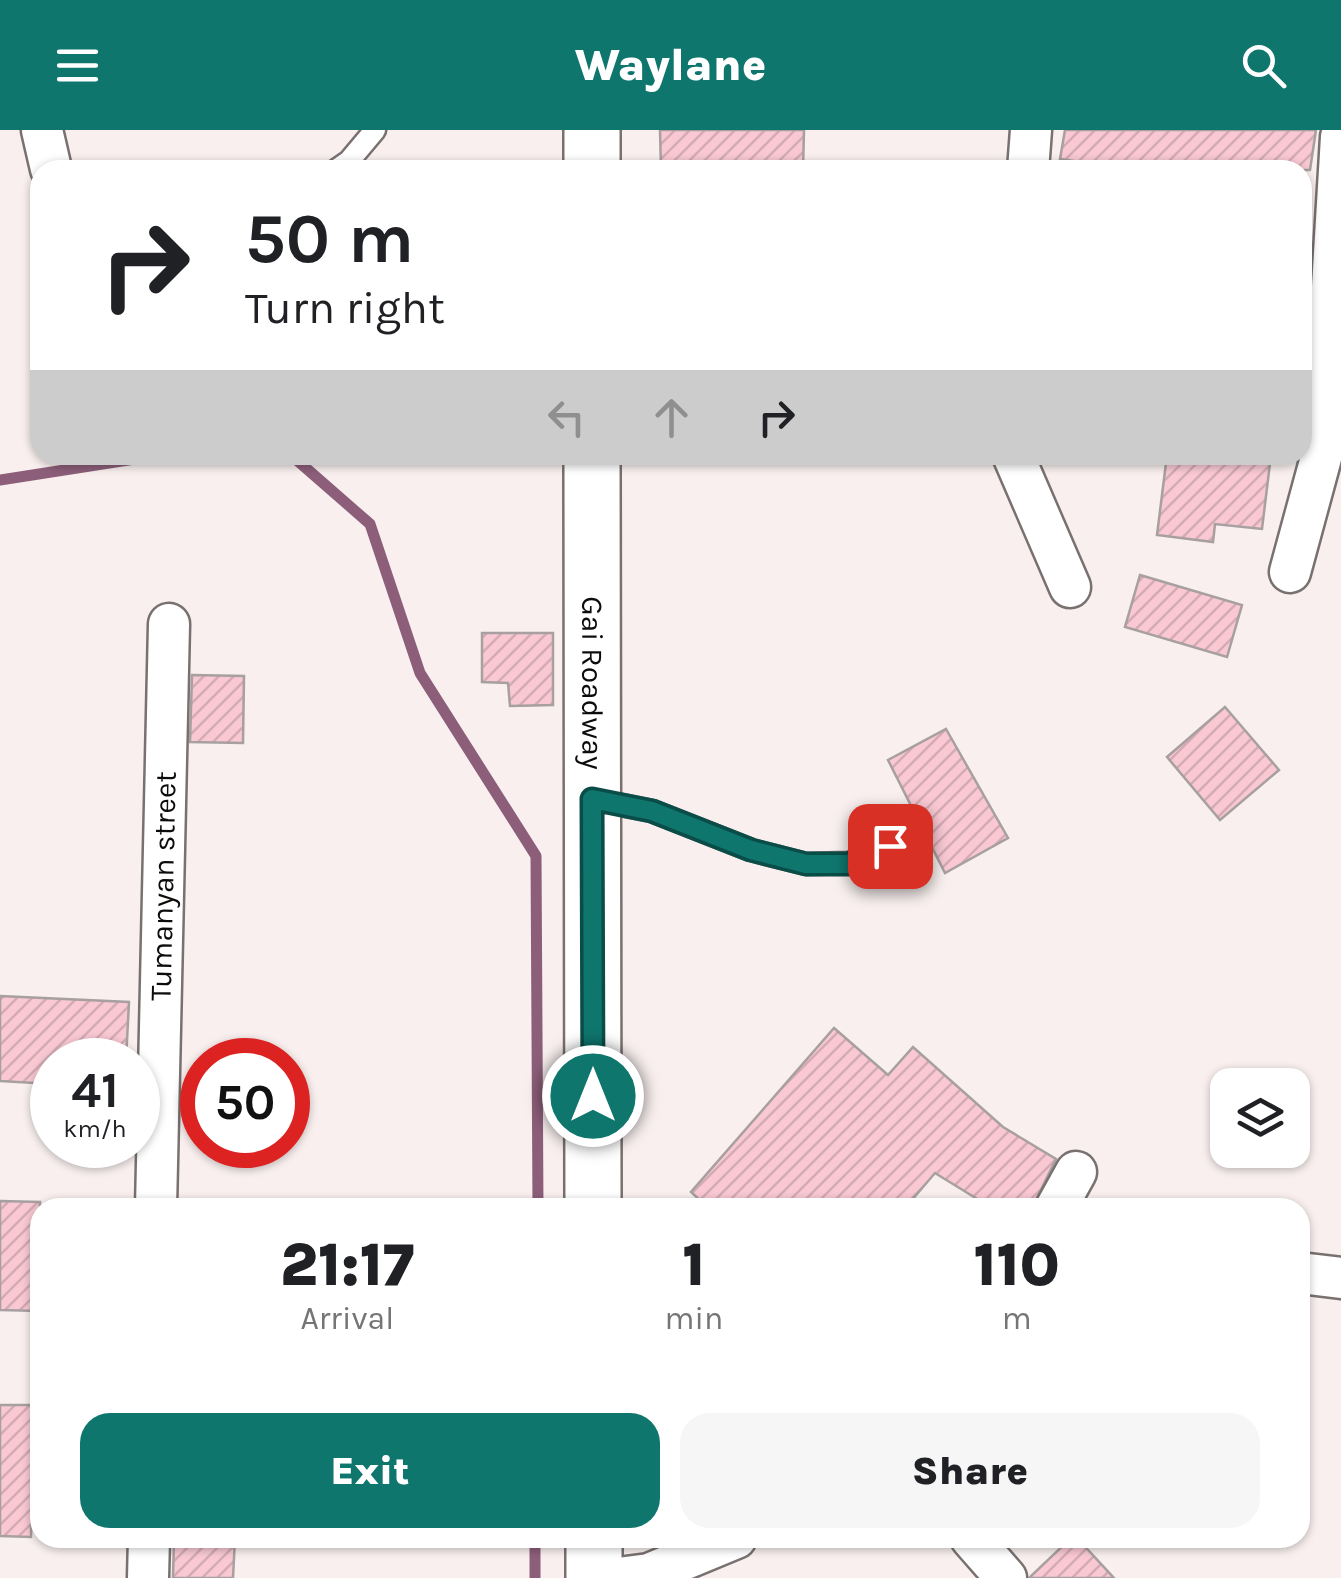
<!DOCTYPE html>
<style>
:root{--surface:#fff;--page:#f6f6f6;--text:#202124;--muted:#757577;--accent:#0f766e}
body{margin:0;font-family:Karla,sans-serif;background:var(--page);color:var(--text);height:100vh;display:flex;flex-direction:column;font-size:38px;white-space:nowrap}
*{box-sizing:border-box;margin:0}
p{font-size:32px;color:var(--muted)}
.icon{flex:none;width:55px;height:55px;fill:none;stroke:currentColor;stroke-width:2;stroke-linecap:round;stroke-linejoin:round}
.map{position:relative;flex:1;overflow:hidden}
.side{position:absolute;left:30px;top:1068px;width:1280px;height:350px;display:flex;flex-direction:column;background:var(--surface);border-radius:30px;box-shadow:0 2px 8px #0004}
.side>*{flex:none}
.hud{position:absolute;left:30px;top:30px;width:1282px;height:305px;border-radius:30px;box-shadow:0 2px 8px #0004;background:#fff;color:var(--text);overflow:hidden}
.controls{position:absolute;left:1210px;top:938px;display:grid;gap:20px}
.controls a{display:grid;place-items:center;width:100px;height:100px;border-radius:20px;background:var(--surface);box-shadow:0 2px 8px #0004;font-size:50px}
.speed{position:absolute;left:30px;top:908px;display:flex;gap:20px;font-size:50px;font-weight:700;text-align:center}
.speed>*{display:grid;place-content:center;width:130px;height:130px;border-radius:50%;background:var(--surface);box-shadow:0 2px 8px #0004;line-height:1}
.speed small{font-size:25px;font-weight:400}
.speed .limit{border:15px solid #d22;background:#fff;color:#111}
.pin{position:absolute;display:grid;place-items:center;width:85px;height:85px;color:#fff;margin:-42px;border-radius:20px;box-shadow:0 5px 15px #0006}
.me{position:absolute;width:110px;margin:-55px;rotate:0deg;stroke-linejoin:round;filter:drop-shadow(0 0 8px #0008)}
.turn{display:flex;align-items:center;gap:35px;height:210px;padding:0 50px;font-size:45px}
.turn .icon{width:130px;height:130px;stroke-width:2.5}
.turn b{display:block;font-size:70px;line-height:85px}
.lanes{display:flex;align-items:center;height:95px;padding:0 50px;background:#0003;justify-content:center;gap:50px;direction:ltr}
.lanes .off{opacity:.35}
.eta{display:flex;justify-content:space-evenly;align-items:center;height:170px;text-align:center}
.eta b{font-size:60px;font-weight:800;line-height:70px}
.primary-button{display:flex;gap:20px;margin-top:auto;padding:20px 50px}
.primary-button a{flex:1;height:115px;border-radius:30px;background:var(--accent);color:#fff;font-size:40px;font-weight:800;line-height:115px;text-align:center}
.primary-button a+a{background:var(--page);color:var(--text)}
header{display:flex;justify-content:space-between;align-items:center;height:130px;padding:0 50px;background:var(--accent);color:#fff;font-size:45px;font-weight:800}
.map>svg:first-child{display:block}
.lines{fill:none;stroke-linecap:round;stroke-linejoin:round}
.stream{stroke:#8c5e79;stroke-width:11}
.building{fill:url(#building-hatch);stroke:#a79fa0;stroke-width:2.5}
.lane-casing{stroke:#787170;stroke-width:25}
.street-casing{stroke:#787170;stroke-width:45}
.secondary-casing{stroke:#787170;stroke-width:60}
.lane{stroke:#fff;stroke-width:20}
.street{stroke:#fff;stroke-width:40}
.secondary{stroke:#fff;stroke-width:55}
.route-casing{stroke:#0a4d48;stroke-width:25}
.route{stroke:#0f766e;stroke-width:18}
.labels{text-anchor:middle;stroke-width:10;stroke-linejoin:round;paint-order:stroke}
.street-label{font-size:30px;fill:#0e0c0b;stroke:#fff}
</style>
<header><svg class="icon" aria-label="menu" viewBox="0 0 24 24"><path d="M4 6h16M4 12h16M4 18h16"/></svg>Waylane<svg class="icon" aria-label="search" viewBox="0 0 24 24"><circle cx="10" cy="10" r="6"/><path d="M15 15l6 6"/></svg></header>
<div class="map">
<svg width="1341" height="1448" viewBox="0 0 1341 1448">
<defs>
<pattern id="building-hatch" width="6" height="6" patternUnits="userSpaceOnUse" patternTransform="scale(2.5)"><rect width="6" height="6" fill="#f9c8d3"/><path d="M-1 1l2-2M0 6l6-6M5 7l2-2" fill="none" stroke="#d4abb4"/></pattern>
</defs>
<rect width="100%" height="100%" fill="#f8efee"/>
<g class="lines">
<!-- stream -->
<g class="stream">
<path d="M291 325 370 394 420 543 536 726 538 1078"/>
<path d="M0 350 154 326 236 325"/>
<path d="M535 1448V1408"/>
</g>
</g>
<!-- building -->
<g class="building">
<path d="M660 0H804L803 40H661Z"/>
<path d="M1065 0H1316L1310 40H1134L1060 29Z"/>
<path d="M1167 325H1271L1262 399 1215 394 1213 412 1157 405Z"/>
<path d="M1140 445 1242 475 1227 527 1125 497Z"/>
<path d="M482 503H553V575L510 576 508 553 482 552Z"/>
<path d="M192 545 244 546 243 613 190 612Z"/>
<path d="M1225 577 1279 640 1220 690 1167 627Z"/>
<path d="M946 599 1008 708 945 743 888 630Z"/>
<path d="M0 866 129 872 126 930H52V954L0 951Z"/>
<path d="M834 898 888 945 913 917 1003 997 1056 1029 1032 1078H992L935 1043 905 1078H708L691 1062Z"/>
<path d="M0 1071 40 1072 39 1181 0 1180Z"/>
<path d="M0 1275H33L31 1407 0 1406Z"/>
<path d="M174 1408H235L233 1448H173Z"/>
<path d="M1071 1408H1077L1114 1448H1029Z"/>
</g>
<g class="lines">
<defs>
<g id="lane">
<path d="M336 40 349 31 375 0"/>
<path d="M595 670 652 681 751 720 806 734 849 733 891 716"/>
</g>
<g id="street">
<path d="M42 0 51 39"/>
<path d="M1028 40 1031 0"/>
<path d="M1013 325 1070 457"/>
<path d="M1290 442 1322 324 1341 7"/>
<path id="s1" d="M156 1078 169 494"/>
<path d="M1056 1078 1076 1042"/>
<path d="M1300 1143 1341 1148"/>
<path d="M971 1408 1006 1448"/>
<path d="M148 1448 149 1408"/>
<path d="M618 1448 649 1444 736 1408"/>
</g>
<g id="secondary">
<path d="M592 0V40"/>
<path id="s2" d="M592 325 593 1078"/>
<path d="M594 1408V1448"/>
</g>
</defs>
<!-- lane casing -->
<use href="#lane" class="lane-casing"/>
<!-- street casing -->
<use href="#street" class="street-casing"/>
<!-- secondary casing -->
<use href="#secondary" class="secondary-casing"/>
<!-- lane -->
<use href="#lane" class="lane"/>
<!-- street -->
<use href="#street" class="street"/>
<!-- secondary -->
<use href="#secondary" class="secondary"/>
</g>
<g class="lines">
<defs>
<path id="route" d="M593 966 592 669 652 681 751 720 806 734H849L890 716"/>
</defs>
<!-- route casing -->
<use href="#route" class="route-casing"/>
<!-- route -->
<use href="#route" class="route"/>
</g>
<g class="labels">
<!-- street labels -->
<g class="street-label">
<text dy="10" stroke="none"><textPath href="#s2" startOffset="228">Gai Roadway</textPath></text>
<text dy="10" stroke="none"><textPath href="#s1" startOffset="322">Tumanyan street</textPath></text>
</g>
</g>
</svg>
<div class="controls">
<a><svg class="icon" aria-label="layers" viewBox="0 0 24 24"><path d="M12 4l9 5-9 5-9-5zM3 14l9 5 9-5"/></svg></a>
</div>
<div class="speed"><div>41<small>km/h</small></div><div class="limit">50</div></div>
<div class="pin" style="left:890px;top:716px;background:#d93025"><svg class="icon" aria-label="arrive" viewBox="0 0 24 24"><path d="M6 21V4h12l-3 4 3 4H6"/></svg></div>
<svg class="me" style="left:593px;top:966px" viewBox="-20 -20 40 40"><circle r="17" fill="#0f766e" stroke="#fff" stroke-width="3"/><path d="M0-11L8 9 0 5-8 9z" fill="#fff"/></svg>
<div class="hud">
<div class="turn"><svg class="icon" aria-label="right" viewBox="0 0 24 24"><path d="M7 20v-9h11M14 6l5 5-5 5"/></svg><div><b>50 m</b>Turn right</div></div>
<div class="lanes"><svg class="icon off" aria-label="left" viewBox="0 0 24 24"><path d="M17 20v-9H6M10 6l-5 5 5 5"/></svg><svg class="icon off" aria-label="ahead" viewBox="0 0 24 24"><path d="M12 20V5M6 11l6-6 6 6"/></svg><svg class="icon" aria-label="right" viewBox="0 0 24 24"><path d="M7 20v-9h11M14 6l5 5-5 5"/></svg></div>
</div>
<section class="side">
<div class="eta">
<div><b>21:17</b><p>Arrival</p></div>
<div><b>1</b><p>min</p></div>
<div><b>110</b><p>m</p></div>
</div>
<div class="primary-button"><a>Exit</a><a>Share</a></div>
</section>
</div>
